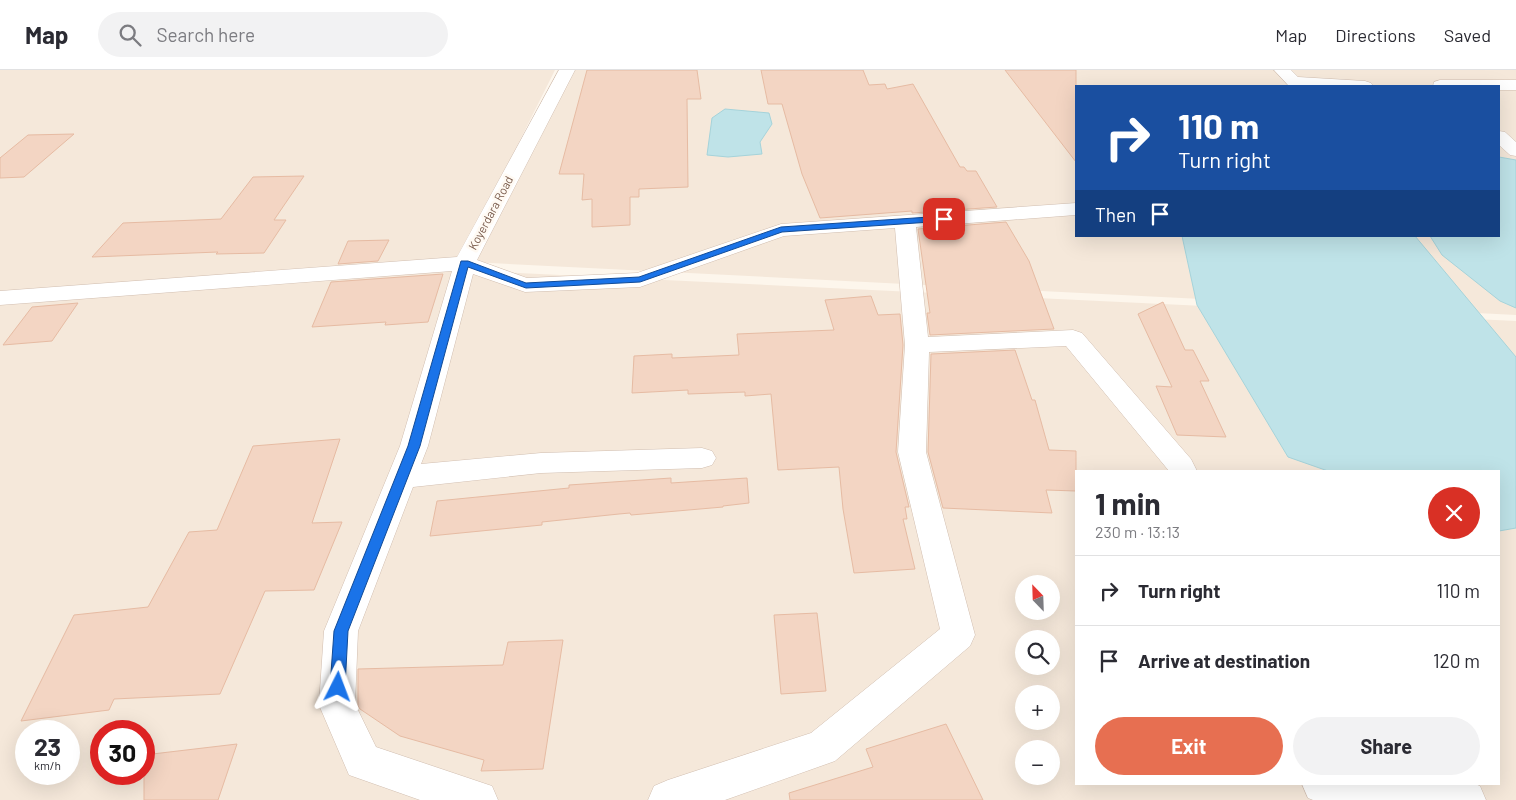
<!DOCTYPE html>
<meta charset="utf-8">
<style>
:root{--surface:#fff;--page:#f2f2f3;--text:#2b2b33;--muted:#7c7c81;--line:#e1e1e2;--accent:#e76f51}
body{margin:0;font-family:Barlow,sans-serif;background:var(--page);color:var(--text);height:100vh;display:flex;flex-direction:column;font-size:19px;white-space:nowrap}
*{box-sizing:border-box;margin:0}
p{font-size:16px;color:var(--muted)}
.icon{flex:none;width:28px;height:28px;fill:none;stroke:currentColor;stroke-width:2;stroke-linecap:round;stroke-linejoin:round}
.map{position:relative;flex:1;overflow:hidden}
.panel{position:absolute;left:1075px;top:400px;width:425px;height:315px;display:flex;flex-direction:column;background:var(--surface);border-radius:0px;box-shadow:0 5px 20px #0002}
.panel>*{flex:none}
.guide{position:absolute;left:1075px;top:15px;width:425px;height:152px;border-radius:0px;box-shadow:0 5px 20px #0002;background:#1a4fa0;color:#fff;overflow:hidden}
.needle{width:32px;rotate:337deg}
.buttons{position:absolute;left:1015px;top:505px;display:grid;gap:10px}
.buttons a{display:grid;place-items:center;width:45px;height:45px;border-radius:50%;background:var(--surface);box-shadow:0 5px 20px #0002;font-size:25px}
.speed{position:absolute;left:15px;top:650px;display:flex;gap:10px;font-size:25px;font-weight:700;text-align:center}
.speed>*{display:grid;place-content:center;width:65px;height:65px;border-radius:50%;background:var(--surface);box-shadow:0 5px 20px #0002;line-height:1}
.speed small{font-size:12px;font-weight:400}
.speed .limit{border:8px solid #d22;background:#fff;color:#111}
.pin{position:absolute;display:grid;place-items:center;width:42px;height:42px;color:#fff;margin:-21px;border-radius:10px;box-shadow:0 2px 8px #0006}
.me{position:absolute;width:55px;margin:-28px;rotate:3deg;stroke-linejoin:round;filter:drop-shadow(0 0 4px #0008)}
.turn{display:flex;align-items:center;gap:18px;height:105px;padding:0 20px;font-size:22px}
.turn .icon{width:65px;height:65px;stroke-width:2.5}
.turn b{display:block;font-size:35px;line-height:42px}
.then{display:flex;align-items:center;height:48px;padding:0 20px;background:#0003;gap:10px;font-size:19px}
.round{display:grid;place-items:center;flex:none;width:52px;height:52px;border-radius:26px;background:var(--page)}
.headline{display:flex;align-items:center;justify-content:space-between;height:85px;padding:0 20px}
h1{font-size:30px;font-weight:700;line-height:38px}
.action{display:flex;gap:10px;margin-top:auto;padding:10px 20px}
.action a{flex:1;height:58px;border-radius:30px;background:var(--accent);color:#fff;font-size:20px;font-weight:700;line-height:58px;text-align:center}
.action a+a{background:var(--page);color:var(--text)}
ul{padding:0;list-style:none}
li{display:flex;align-items:center;gap:15px;height:70px;padding:0 20px;border-top:1px solid var(--line)}
li div{flex:1}
li b{display:block;font-size:19px}
li em{font-style:normal}
header{display:flex;align-items:center;gap:30px;box-sizing:border-box;height:70px;padding:0 25px;background:var(--surface);border-bottom:1px solid var(--line)}
header strong{font-size:24px}
nav{display:flex;gap:28px;margin-inline-start:auto;font-size:18px}
.search{width:350px;height:45px;background:var(--page);display:flex;align-items:center;gap:12px;box-sizing:border-box;padding:0 18px;border-radius:28px;color:var(--muted);font-size:19px}
.map>svg:first-child{display:block}
.residential{fill:#f5e8da;fill-rule:evenodd}
.water{fill:#bfe3e8;stroke:#a5d3da}
.building{fill:#f3d5c3;stroke:#e6bba3}
.lines{fill:none;stroke-linecap:round;stroke-linejoin:round}
.minor-casing{stroke:#d1beb0;stroke-width:1}
.minor{fill:#fff;fill-rule:evenodd}
.route{fill:#1a73e8;stroke:#114b97}
.labels{text-anchor:middle;stroke-width:5;stroke-linejoin:round;paint-order:stroke}
.street-label{font-size:12px;fill:#7a5c4d;stroke:#fffaf3}
</style>
<header>
<strong>Map</strong>
<div class="search"><svg class="icon" aria-label="search" viewBox="0 0 24 24"><circle cx="10" cy="10" r="6"/><path d="M15 15l6 6"/></svg>Search here</div>
<nav><a>Map</a><a>Directions</a><a>Saved</a></nav>
</header>
<div class="map">
<svg width="1516" height="730" viewBox="0 0 1516 730">
<rect width="100%" height="100%" fill="#fdf6ec"/>
<!-- residential -->
<g class="residential">
<path d="M0 0H555L455 200 1516 251V730H0ZM1076 401H1499V714H1076ZM1024 514H1051V541H1024ZM1024 569H1051V596H1024ZM1024 624H1051V651H1024ZM26 661H69V704H26ZM101 661H144V704H101ZM1024 679H1051V706H1024Z"/>
<path d="M566 0H1516V245L471 192ZM1076 16H1499V166H1076Z"/>
</g>
<!-- water -->
<g class="water">
<path d="M725 39 769 43 772 54 760 72 762 84 728 87 707 85 712 48Z"/>
<path d="M1499 87 1516 90V238L1500 231 1442 185 1430 166H1499Z"/>
<path d="M1182 166H1415L1516 287V458L1499 461V401H1328L1288 387 1197 235Z"/>
</g>
<!-- building -->
<g class="building">
<path d="M587 0H697L701 29H687L688 117 639 119V127H630V155L592 157V129L582 130 584 104H559Z"/>
<path d="M761 0H863L869 15 885 14 887 19 913 14 960 97H964L967 101H976L997 137 912 143V141L820 148 802 104 782 34H768Z"/>
<path d="M1005 0H1076V92Z"/>
<path d="M74 64 24 107 0 108V88L28 65Z"/>
<path d="M304 106 274 150H286L264 183 216 184 218 182 92 187 123 153 221 149 253 107Z"/>
<path d="M1006 152 1029 191 1054 259 930 265 927 243H930L918 159Z"/>
<path d="M389 170 378 191 338 194 348 171Z"/>
<path d="M443 204 428 252 385 255 386 252 312 257 331 212Z"/>
<path d="M871 226 878 245 900 244 903 275 896 382 909 437H905L907 449H903L915 499 854 503 843 439 839 397 778 400 771 324 745 326V322L688 324V320L632 323 634 286 672 284V288L739 285 737 264 834 260 825 230Z"/>
<path d="M1163 232 1185 280H1193L1209 311H1200L1226 367 1177 365 1156 316 1172 317 1138 244Z"/>
<path d="M78 233 52 271 3 275 32 237Z"/>
<path d="M1015 280 1032 330H1035L1049 380 1076 381V421L1046 420 1052 443 943 438 928 382 931 284Z"/>
<path d="M340 369 312 453 342 452 314 520 265 521 220 624 114 629 109 640 21 651 74 545 148 537 189 462 217 460 253 376Z"/>
<path d="M671 408V413L747 408 749 433 723 436V437L631 445 630 443 619 444 542 452V455L430 466 437 431 569 418V415Z"/>
<path d="M817 543 826 621 781 624 774 545Z"/>
<path d="M563 570 543 699 481 701 484 690 400 666 360 639 358 636V599L503 595 508 572Z"/>
<path d="M946 654 983 730H790L789 723 873 697 866 679Z"/>
<path d="M237 674 218 730H144V685Z"/>
</g>
<g class="lines">
<defs>
<g id="minor">
<path d="M559 0H575L477 190 527 208 637 203 781 154 1076 133V145L916 157 928 267 1073 260 1082 263 1191 389 1197 401H1169L1066 276 929 282 926 382 975 565 970 576 835 691 725 730H648L654 716 668 710 811 663 940 559 898 382 905 275 895 158 784 166 640 217 525 222 473 204 428 376 421 394 541 383 702 378 712 381 716 388 712 395 702 398 541 403 413 417 358 561 355 634 376 677 492 716 498 730H420L349 705 319 635 324 561 400 376 452 201 0 235V221L457 187Z"/>
<path d="M1274 0H1291L1298 7 1365 11 1371 13 1373 16H1292L1288 15Z"/>
<path d="M1440 10H1516V20H1499V16H1433L1434 12Z"/>
<path d="M1499 61 1505 62 1516 72V86L1510 85 1499 75Z"/>
<path d="M1302 714H1475L1480 716 1486 730H1313L1308 728Z"/>
</g>
</defs>
<!-- minor casing -->
<use href="#minor" class="minor-casing"/>
<!-- minor -->
<use href="#minor" class="minor"/>
</g>
<!-- route -->
<path class="route" d="M944 146 946 147V151L782 162 640 212 526 218 468 197 420 376 348 561 345 617 343 621 338 623 333 621 330 617 334 561 408 376 461 191H468L526 213 639 207 781 157Z"/>
<g class="labels">
<!-- street labels -->
<g class="street-label">
<text transform="translate(491 143) rotate(-62)" y="4">Koyerdara Road</text>
</g>
</g>
</svg>
<div class="buttons">
<a><svg class="needle" viewBox="-14 -14 28 28"><path d="M0-13l5 13h-10z" fill="#e53935"/><path d="M0 13l5-13h-10z" fill="#7c7c81"/></svg></a>
<a><svg class="icon" aria-label="search" viewBox="0 0 24 24"><circle cx="10" cy="10" r="6"/><path d="M15 15l6 6"/></svg></a>
<a>+</a>
<a>−</a>
</div>
<div class="speed"><div>23<small>km/h</small></div><div class="limit">30</div></div>
<div class="pin" style="left:944px;top:149px;background:#d93025"><svg class="icon" aria-label="arrive" viewBox="0 0 24 24"><path d="M6 21V4h12l-3 4 3 4H6"/></svg></div>
<svg class="me" style="left:338px;top:617px" viewBox="-20 -20 40 40"><path d="M0-17L14 15 0 8-14 15z" fill="#1a73e8" stroke="#fff" stroke-width="4"/></svg>
<div class="guide">
<div class="turn"><svg class="icon" aria-label="right" viewBox="0 0 24 24"><path d="M7 20v-9h11M14 6l5 5-5 5"/></svg><div><b>110 m</b>Turn right</div></div>
<div class="then">Then<svg class="icon" aria-label="arrive" viewBox="0 0 24 24"><path d="M6 21V4h12l-3 4 3 4H6"/></svg></div>
</div>
<section class="panel">
<div class="headline"><div><h1>1 min</h1><p>230 m · 13:13</p></div><a class="round" style="background:#d93025;color:#fff"><svg class="icon" aria-label="close" viewBox="0 0 24 24"><path d="M6 6l12 12M18 6L6 18"/></svg></a></div>
<ul>
<li><svg class="icon" aria-label="right" viewBox="0 0 24 24"><path d="M7 20v-9h11M14 6l5 5-5 5"/></svg><div><b>Turn right</b></div><em>110 m</em></li>
<li><svg class="icon" aria-label="arrive" viewBox="0 0 24 24"><path d="M6 21V4h12l-3 4 3 4H6"/></svg><div><b>Arrive at destination</b></div><em>120 m</em></li>
</ul>
<div class="action"><a>Exit</a><a>Share</a></div>
</section>
</div>
